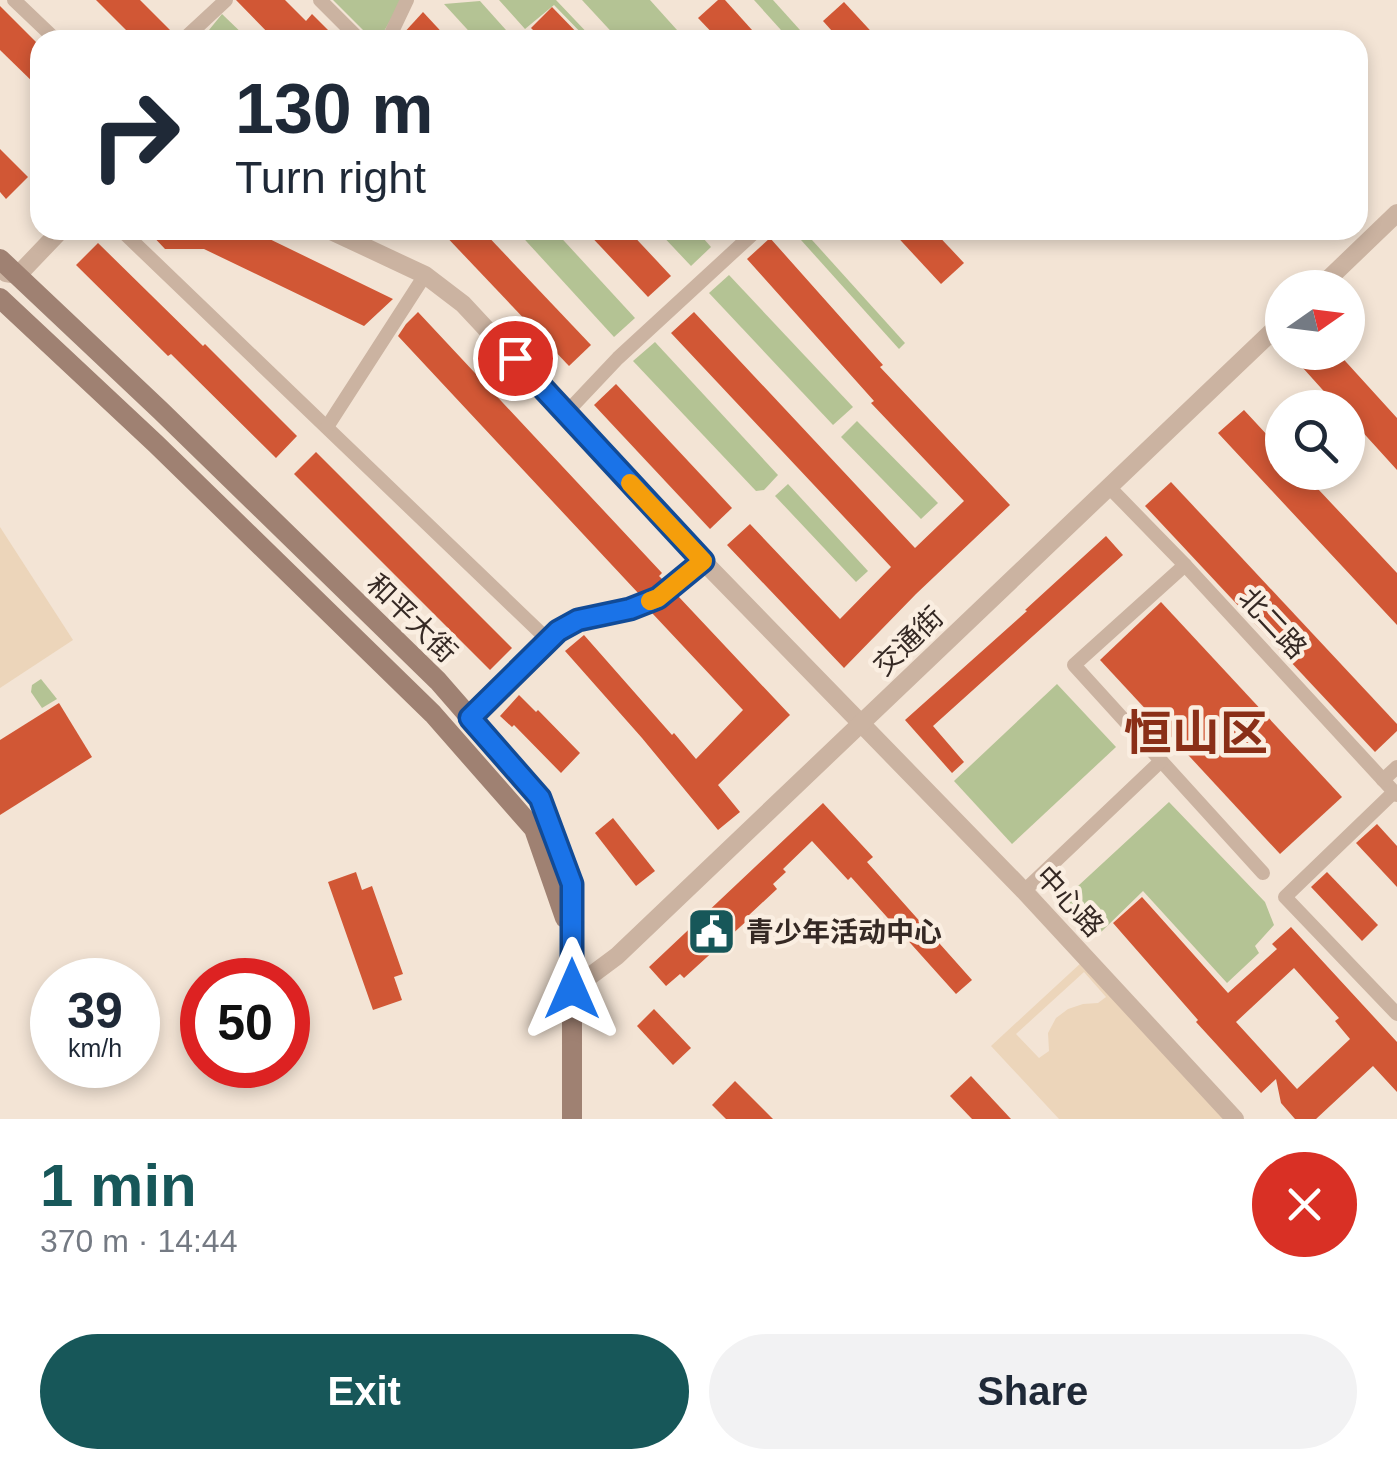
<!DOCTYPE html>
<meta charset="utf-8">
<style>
:root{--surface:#fff;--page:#f2f2f3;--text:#1f2937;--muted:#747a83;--accent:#175759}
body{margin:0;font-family:Arial,"Noto Sans SC",sans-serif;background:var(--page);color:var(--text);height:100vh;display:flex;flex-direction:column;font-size:38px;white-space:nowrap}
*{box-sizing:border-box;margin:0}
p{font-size:32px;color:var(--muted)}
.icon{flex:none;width:55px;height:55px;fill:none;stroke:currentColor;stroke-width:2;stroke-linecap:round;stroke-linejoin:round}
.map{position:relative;height:1119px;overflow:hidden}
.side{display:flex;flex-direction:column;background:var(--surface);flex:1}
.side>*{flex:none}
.top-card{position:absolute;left:30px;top:30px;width:1338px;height:210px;border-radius:30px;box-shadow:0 5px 15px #0003;background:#fff;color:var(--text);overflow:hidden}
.needle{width:65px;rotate:76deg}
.buttons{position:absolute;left:1265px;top:270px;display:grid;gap:20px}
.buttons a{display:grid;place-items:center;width:100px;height:100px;border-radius:50%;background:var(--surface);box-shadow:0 5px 15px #0003;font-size:50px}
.speed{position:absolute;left:30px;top:958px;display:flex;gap:20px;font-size:50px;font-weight:700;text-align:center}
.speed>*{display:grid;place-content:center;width:130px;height:130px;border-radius:50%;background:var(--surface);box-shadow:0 5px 15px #0003;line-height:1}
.speed small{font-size:25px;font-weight:400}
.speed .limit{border:15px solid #d22;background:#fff;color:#111}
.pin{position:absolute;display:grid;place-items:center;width:85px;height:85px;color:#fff;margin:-42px;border:5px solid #fff;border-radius:50%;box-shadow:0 2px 10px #0007}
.me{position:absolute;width:110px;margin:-55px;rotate:0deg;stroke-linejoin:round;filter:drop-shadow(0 0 8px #0008)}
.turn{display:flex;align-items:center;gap:35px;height:210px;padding:0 40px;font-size:45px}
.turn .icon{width:130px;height:130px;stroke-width:2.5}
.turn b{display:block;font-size:70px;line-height:85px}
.round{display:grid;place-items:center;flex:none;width:105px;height:105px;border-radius:52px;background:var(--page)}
.headline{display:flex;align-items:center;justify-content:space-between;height:170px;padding:0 40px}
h1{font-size:60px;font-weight:800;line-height:75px;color:var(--accent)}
.cta{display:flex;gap:20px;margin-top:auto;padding:20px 40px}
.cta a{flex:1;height:115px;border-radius:60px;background:var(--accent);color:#fff;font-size:40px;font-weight:800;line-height:115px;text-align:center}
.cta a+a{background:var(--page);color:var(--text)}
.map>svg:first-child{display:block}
.green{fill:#b4c394}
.plaza{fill:#ecd5ba;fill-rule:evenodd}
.building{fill:#d15735;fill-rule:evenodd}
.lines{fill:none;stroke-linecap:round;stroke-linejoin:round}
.minor{stroke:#cbb3a1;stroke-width:14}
.tertiary{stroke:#cbb3a1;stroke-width:18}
.secondary{stroke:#9f8172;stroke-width:20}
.route-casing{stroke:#114b97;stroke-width:25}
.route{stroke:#1a73e8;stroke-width:18}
.slow{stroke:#f59e0b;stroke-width:18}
.labels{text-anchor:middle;stroke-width:9;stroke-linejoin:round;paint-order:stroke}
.street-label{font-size:28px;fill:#352924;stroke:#faeee1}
.poi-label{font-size:28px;font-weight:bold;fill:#352924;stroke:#faeee1;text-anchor:start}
.town-label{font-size:48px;font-weight:bold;fill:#8a2f17;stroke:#faeee1}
</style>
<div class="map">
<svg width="1397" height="1119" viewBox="0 0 1397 1119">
<rect width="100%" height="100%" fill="#f3e4d5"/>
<!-- green -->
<g class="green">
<path d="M333 0H402L379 40H373Z"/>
<path d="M499 0H556L594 40H588L554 5 525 29Z"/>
<path d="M582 0H650L686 40H619Z"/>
<path d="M754 0H773L809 40H790Z"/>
<path d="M480 1 515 40H477L444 4Z"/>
<path d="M222 14 249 40H221L209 30Z"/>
<path d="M516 230H554L635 318 614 337Z"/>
<path d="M657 230H696L711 247 691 266Z"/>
<path d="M792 230H803L905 343 899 349Z"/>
<path d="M729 275 853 407 833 425 709 293Z"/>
<path d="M655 342 778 475 764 490 756 491 633 361Z"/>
<path d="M857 421 938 503 921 519 841 437Z"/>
<path d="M788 484 868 571 856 582 775 496Z"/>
<path d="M41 679 57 699 42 708 31 692 32 685Z"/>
<path d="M1057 684 1116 747 1012 844 954 781Z"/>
<path d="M1169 802 1265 902 1274 925 1255 946 1259 953 1227 983 1143 891 1099 934 1065 898Z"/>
</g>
<!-- plaza -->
<g class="plaza">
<path d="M0 527 73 640 0 688Z"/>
<path d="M1082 962 1227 1119H1059L991 1046ZM1084 972 1106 997 1098 1003 1083 1004 1068 1009 1056 1018 1048 1033 1049 1051 1039 1058 1016 1034Z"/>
</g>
<!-- building -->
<g class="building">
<path d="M96 0H140L174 34 173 40H136Z"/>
<path d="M236 0H285L306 21 312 14 338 40H275Z"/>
<path d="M718 0H725L761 40H719L698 18Z"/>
<path d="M844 2 879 40H840L823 21Z"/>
<path d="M0 6 40 46V89L0 50Z"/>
<path d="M552 7 584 40H543L531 28Z"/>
<path d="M423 12 449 40H407L402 35Z"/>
<path d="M0 149 28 177 6 199 0 192Z"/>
<path d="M147 230H251L393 299 364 326 204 249H165Z"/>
<path d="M440 230H482L591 345 569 366Z"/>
<path d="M585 230H628L671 276 648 297Z"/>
<path d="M891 230H933L964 263 941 284Z"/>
<path d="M770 238 883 365 880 367 1010 505 916 594 844 668 727 545 750 524 840 619 891 567 671 333 694 312 915 548 964 501 871 403 874 401 747 259Z"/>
<path d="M98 243 203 346 205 344 297 436 276 458 171 354 168 356 76 265Z"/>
<path d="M418 312 662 573 659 576 663 580 653 589 639 594 398 336 406 324Z"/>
<path d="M1300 352H1337L1397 418V470L1348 416V408H1339L1294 358Z"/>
<path d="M616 384 732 508 710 529 594 405Z"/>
<path d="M1244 410 1282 451V472H1302L1397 573V625L1218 433Z"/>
<path d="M316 452 512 648 490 670 294 474Z"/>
<path d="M1171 482 1397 724V731L1375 752 1145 506Z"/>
<path d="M1106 536 1123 555 933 726 964 762 952 773 905 720 1027 611 1025 610Z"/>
<path d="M678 596 790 715 718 785 740 812 718 830 642 738 565 651 584 635 672 735 674 733 696 759 743 710 652 613 664 607Z"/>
<path d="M1161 602 1342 797 1280 854 1100 660Z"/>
<path d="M519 695 536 712 538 710 580 753 561 773 514 725 512 727 500 716Z"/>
<path d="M59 703 92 757 0 815V740Z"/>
<path d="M823 803 873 857 867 862 972 980 956 994 851 877 848 880 812 841 783 869 786 872 773 884 777 889 749 915 751 917 684 978 680 974 666 986 649 967Z"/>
<path d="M613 818 655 871 636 886 595 833Z"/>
<path d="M1377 824 1397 846V887L1356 843Z"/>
<path d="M356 872 362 890 372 886 403 974 394 977 402 1000 373 1010 328 882Z"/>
<path d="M1327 872 1378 925 1362 941 1311 887Z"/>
<path d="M1142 897 1228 993 1277 949 1272 944 1291 927 1397 1042V1092L1373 1066 1316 1119H1295L1281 1103 1276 1079 1261 1093 1196 1022 1198 1020 1113 923ZM1294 968 1339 1018 1335 1021 1350 1039 1297 1089 1236 1022Z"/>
<path d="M654 1009 691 1048 673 1065 637 1026Z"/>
<path d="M971 1076 1011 1119H972L950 1096Z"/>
<path d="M735 1081 773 1119H726L712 1105Z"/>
</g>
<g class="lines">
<!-- minor -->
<g class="minor">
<path d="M14 0 56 40"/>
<path d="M320 0 360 40"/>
<path d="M183 40 226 0"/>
<path d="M388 40 407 0"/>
<path d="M121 230 548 640"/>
<path d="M566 413 618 358 757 230"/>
<path d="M327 427 425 275"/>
<path d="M1109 487 1185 565 1397 795"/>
<path d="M1185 565 1074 665 1263 873"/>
<path d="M470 718 558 631 578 620 630 609 658 598 703 561"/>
<path d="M1383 780 1397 767"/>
<path d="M1394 792 1285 897 1397 1014"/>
<path d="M1024 891 1161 761"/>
</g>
<!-- tertiary -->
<g class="tertiary">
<path d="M329 230 425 275 463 304 703 561 1024 891 1235 1119"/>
<path d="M6 273 18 275 61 230"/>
<path d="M1319 288 1397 213"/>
<path d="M566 994 617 956 1282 322"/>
</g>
<!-- secondary -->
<g class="secondary">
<path d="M0 259 161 411 438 681 540 798 572 884V1119"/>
<path d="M0 298 156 444 433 714 534 829 565 918"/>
</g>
</g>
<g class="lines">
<defs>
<path id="route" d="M515 358 703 561 658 598 630 609 578 620 558 631 470 718 540 798 572 884V989"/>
</defs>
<!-- route casing -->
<use href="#route" class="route-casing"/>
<!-- route -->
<use href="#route" class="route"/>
<!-- slow -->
<path class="slow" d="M630 483 703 561 658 598 650 601"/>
</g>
<!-- icons -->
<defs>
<symbol id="civic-square" viewBox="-11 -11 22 22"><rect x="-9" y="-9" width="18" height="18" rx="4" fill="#175759" stroke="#faeee1"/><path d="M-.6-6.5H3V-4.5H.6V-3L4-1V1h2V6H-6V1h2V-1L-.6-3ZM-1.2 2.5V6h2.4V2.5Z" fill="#fff"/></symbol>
</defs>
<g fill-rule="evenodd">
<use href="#civic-square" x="684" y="904" width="55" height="55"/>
</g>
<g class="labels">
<!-- street labels -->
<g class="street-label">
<text transform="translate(412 618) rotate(44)" y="10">和平大街</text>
<text transform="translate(1273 623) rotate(47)" y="10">北二路</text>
<text transform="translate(908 641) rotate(-44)" y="10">交通街</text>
<text transform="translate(1070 901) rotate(47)" y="10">中心路</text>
</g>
<!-- poi labels -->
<g class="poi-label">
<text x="746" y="942">青少年活动中心</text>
</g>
<!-- town labels -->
<g class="town-label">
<text x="1196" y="750">恒山区</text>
</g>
</g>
</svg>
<div class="buttons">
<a><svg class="needle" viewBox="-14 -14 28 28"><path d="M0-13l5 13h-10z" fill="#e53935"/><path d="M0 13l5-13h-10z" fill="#747a83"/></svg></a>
<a><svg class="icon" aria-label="search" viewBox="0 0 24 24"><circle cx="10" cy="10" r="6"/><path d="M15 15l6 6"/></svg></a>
</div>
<div class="speed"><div>39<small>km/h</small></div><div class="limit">50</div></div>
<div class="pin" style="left:515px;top:358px;background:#d93025"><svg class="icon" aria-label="arrive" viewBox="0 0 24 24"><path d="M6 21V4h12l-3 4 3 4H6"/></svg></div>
<svg class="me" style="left:572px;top:989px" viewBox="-20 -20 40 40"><path d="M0-17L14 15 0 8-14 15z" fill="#1a73e8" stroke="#fff" stroke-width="4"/></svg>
<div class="top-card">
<div class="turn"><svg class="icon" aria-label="right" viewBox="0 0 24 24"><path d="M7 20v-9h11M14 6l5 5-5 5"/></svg><div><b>130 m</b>Turn right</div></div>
</div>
</div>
<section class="side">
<div class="headline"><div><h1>1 min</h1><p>370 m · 14:44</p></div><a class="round" style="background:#d93025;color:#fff"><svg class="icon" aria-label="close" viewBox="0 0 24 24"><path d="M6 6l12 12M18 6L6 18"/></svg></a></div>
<div class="cta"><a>Exit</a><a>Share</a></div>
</section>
